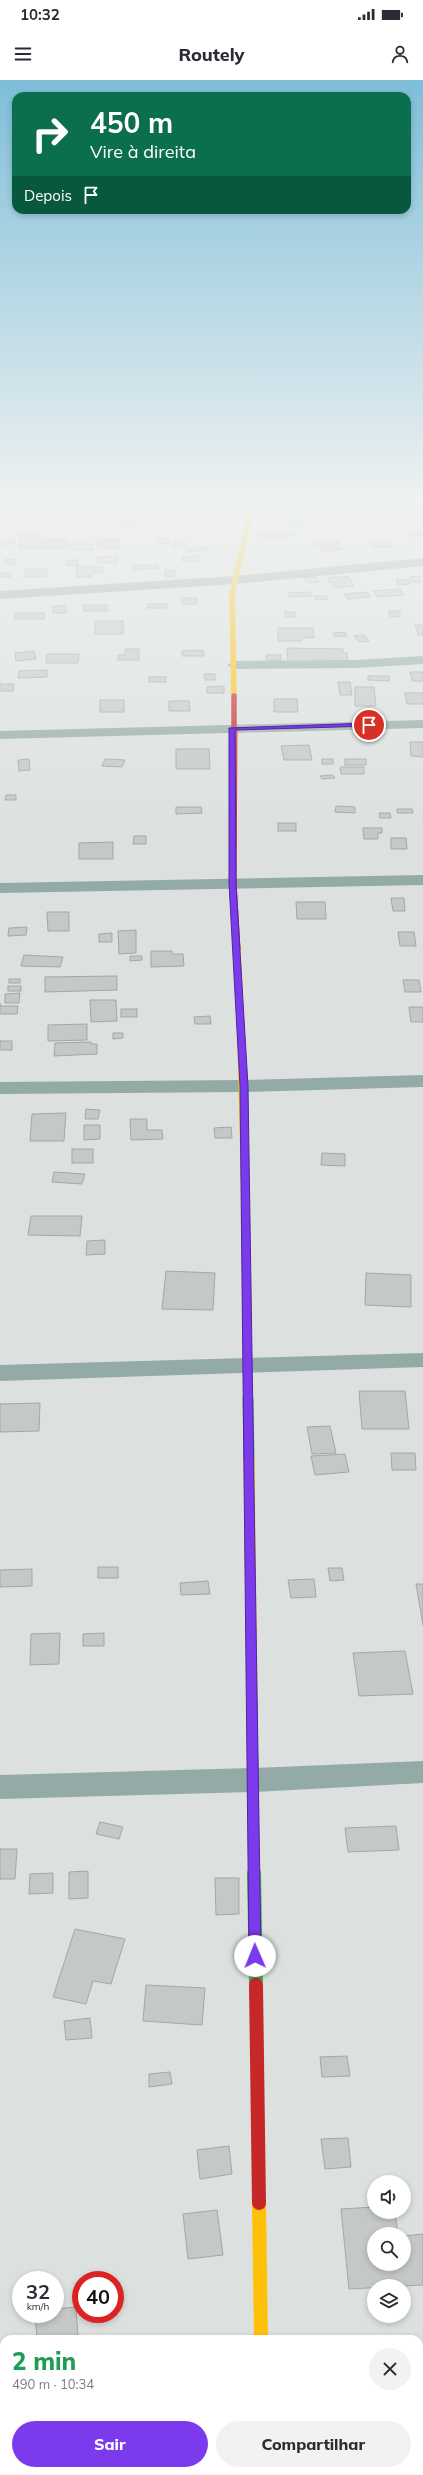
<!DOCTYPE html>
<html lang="pt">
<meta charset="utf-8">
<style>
:root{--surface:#fff;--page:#f2f2f3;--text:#2b2b33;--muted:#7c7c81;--accent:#7c3aed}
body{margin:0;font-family:Mulish,sans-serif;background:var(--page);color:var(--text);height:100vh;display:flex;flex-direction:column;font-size:15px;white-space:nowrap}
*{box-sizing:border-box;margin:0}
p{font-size:13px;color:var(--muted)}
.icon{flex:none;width:22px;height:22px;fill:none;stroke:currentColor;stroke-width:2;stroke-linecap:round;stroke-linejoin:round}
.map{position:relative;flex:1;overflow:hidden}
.details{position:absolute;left:0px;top:2255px;width:423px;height:140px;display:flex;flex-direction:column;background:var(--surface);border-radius:12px 12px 0 0;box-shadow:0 2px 6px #0003}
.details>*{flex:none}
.top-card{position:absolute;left:12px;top:12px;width:399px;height:122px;border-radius:12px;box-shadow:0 2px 6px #0003;background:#0b6e4f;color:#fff;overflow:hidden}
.fabs{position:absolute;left:367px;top:2095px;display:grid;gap:8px}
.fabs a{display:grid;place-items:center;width:44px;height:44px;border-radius:50%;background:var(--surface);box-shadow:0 2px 6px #0003;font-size:20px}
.speed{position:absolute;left:12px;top:2191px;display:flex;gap:8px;font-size:20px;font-weight:700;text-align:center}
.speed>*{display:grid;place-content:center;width:52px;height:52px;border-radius:50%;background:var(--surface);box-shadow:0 2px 6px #0003;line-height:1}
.speed small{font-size:10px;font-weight:400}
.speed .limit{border:6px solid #d22;background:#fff;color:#111}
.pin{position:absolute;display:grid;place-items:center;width:34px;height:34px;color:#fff;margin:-17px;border:2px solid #fff;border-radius:50%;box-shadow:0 1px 4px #0007}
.me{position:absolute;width:44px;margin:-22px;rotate:359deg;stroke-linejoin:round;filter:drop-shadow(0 0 3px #0008)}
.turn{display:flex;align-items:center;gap:14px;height:84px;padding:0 12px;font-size:18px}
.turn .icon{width:52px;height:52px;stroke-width:2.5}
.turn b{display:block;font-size:28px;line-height:34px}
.then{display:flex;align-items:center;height:38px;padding:0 12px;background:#0003;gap:8px;font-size:15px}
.round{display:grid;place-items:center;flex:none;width:42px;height:42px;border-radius:21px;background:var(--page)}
.headline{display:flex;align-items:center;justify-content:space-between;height:68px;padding:0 12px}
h1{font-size:24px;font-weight:800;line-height:30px;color:#1e9e55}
.action{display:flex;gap:8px;margin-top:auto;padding:8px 12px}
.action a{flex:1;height:46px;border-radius:24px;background:var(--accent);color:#fff;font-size:16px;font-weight:800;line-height:46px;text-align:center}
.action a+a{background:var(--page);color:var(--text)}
.status{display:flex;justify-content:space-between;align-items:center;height:28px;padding:0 20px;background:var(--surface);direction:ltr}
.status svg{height:11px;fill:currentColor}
header{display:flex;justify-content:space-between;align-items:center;height:52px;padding:0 12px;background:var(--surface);font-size:18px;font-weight:800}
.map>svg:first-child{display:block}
.building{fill:#c4c8c7;stroke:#a3a7a6}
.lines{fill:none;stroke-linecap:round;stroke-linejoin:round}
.street{fill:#94aaa6;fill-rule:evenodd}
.fast-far2{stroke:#4caf50;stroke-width:8}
.fast-far1{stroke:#4caf50;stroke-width:11}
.fast{stroke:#4caf50;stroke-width:14}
.slow-far4{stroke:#ffc107;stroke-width:5.5}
.slow-far3{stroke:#ffc107;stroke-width:7}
.slow-far2{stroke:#ffc107;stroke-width:8}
.slow-far1{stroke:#ffc107;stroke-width:11}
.slow{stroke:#ffc107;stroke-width:14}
.jam-far2{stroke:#c62828;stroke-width:5.5}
.jam-far1{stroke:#c62828;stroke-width:7}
.jam{stroke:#c62828;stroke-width:14}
.route{fill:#7c3aed;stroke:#51269a}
</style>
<div class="status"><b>10:32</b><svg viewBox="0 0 49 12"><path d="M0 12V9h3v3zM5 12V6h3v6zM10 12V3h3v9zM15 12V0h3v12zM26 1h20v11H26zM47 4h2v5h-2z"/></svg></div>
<header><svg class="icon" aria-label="menu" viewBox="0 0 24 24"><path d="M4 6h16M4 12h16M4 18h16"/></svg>Routely<svg class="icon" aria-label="person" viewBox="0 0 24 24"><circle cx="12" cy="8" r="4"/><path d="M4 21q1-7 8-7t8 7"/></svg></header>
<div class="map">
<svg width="423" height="2395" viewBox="0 0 423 2395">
<rect width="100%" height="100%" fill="#dce1e0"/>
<!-- building -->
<g class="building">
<path d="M37 419H52L51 422H37Z"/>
<rect x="305" y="420" width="14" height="5"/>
<path d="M390 423H400L401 429H391Z"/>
<path d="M412 428H423V432H413Z"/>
<path d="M67 433H77L76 438H67Z"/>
<rect x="84" y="433" width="25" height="10"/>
<path d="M277 433 279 437 268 438 266 434Z"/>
<path d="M349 434 352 440H340L337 435Z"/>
<path d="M394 434H404L405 439 394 438Z"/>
<rect x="118" y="436" width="23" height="8"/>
<path d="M182 438H193L194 443H183Z"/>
<path d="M286 440H305V444H287Z"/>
<path d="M271 452 274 457 262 458 259 453Z"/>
<path d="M296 452 298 455 276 457 274 453Z"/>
<path d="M421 452 423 456 413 457 409 453Z"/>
<path d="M21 453H41L40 468H19Z"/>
<rect x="158" y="458" width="11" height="6"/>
<path d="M44 459H66L65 469H42Z"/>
<rect x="98" y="459" width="21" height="9"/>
<path d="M3 460H15V463L3 465Z"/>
<path d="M173 461H183L187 465 173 467Z"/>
<path d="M312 461H337L339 465 313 466Z"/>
<path d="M370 461H390L392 467H372Z"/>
<path d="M68 464H94L93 470H67Z"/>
<path d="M186 467H207L208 471H186Z"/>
<path d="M341 467 343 470 322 471 320 468Z"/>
<path d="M118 476 117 483H96V477Z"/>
<path d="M200 476V481L183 482V477Z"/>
<path d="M5 479H15L14 484H4Z"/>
<path d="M67 480H78V485H66Z"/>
<path d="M134 485H158V488L134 490Z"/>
<path d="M77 486 103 487 102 493H92L91 497H76Z"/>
<path d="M25 489H47L46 497H24Z"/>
<path d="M165 490H175V496L165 497Z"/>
<path d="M1 493H11L10 497H0Z"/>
<path d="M348 496 354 506 334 508 327 498Z"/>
<path d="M419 496 421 502H412L410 497Z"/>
<path d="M316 497 319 502 307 503 304 498Z"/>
<path d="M408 499 411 504 398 505 396 500Z"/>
<path d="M400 509 404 515 377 517 373 511Z"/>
<path d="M310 512 312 516 289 517 288 513Z"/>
<path d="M367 512 371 517 347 519 344 514Z"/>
<path d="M313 516H326L328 519 316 520Z"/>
<path d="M181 518H197V524H182Z"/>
<rect x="148" y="524" width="19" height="4"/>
<rect x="84" y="525" width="23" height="6"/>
<rect x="53" y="526" width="13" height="7"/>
<path d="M389 531H400V537L389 536Z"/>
<path d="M285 532H295V537H286Z"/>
<path d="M15 533H44V539H14Z"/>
<rect x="95" y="541" width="28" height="13"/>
<path d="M415 545H423V555H418Z"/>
<path d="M278 548H313L314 558 302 557V561H278Z"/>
<path d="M345 552 347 556 335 557 333 553Z"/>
<path d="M364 555 369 561 359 562 354 556Z"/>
<path d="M287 568 343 569V573H347L348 583 288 582Z"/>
<path d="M125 569H139V580H118V575H125Z"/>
<path d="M203 570 204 576H182V571Z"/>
<path d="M34 571 36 579 16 581 15 573Z"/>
<path d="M47 574H79L78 583H46Z"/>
<rect x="266" y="575" width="15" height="5"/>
<path d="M47 590V597L18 598 19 591Z"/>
<path d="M410 592H423V601H412Z"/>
<path d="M204 594H215V600H205Z"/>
<path d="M368 596H389V601L368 600Z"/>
<rect x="149" y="597" width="17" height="5"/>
<path d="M338 602H350L352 615H340Z"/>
<path d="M0 604H14L13 611H0Z"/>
<path d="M224 606V613H207V607Z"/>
<path d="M355 607H374L376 626H355Z"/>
<path d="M405 613H423V624H407Z"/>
<path d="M274 619H297L298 632H274Z"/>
<rect x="100" y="620" width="24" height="12"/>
<path d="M169 621H189L190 631H169Z"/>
<path d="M410 662H423V677L411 676Z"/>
<path d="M309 665 312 680H284L281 666Z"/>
<path d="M176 669H209L210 689H176Z"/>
<path d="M29 679 30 690 19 691 18 680Z"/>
<path d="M105 679 125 680 122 687 102 686Z"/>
<rect x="322" y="679" width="11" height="5"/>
<rect x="345" y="679" width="21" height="6"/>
<path d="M340 687H364V694H341Z"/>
<path d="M333 695 335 698 322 699 320 696Z"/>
<path d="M6 715H16V720H5Z"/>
<path d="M336 726 355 727V733L335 732Z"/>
<path d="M176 727H201L202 733 176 734Z"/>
<path d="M397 729H412L413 733H397Z"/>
<path d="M379 733H390L391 738H380Z"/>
<rect x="278" y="743" width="18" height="8"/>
<path d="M363 748H382V753H378V759H364Z"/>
<path d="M134 756H146V764H133Z"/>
<path d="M391 758H406L407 769H391Z"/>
<path d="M113 762V779H79V763Z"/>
<path d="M391 818H404L405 831H393Z"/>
<path d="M296 822H325L326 839H297Z"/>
<path d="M47 832H69V851H48Z"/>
<path d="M27 847 26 855 8 856 9 848Z"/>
<path d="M136 850V873L119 874 118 851Z"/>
<path d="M398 852H414L416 866H400Z"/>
<path d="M112 853V862H99V854Z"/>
<path d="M151 871H172V874H183L184 886 151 887Z"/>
<path d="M24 875 63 877 60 887 21 886Z"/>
<path d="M130 876H142V880L130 881Z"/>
<path d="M117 896V910L45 912V897Z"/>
<rect x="9" y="899" width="11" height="4"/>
<path d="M403 900H419L421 912H405Z"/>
<rect x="8" y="906" width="13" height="5"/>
<path d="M20 913 19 923H5V914Z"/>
<path d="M90 920H116L117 941 91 942Z"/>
<path d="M0 923V926H18L17 934H0Z"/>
<path d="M409 927H423V942H411Z"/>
<rect x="121" y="929" width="16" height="8"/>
<path d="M210 936 211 944H195L194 937Z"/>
<path d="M87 944V960L48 961V945Z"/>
<path d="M113 953H123V958L113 959Z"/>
<rect x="0" y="961" width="12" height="9"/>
<path d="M91 962V964H97V974L54 976 55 963Z"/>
<path d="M86 1029 100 1030 98 1039H85Z"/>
<path d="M66 1033 64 1061H30L32 1034Z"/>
<path d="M130 1039H147V1050H162L163 1059 131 1060Z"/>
<path d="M84 1045H100V1059L84 1060Z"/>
<path d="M231 1047 232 1058H215L214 1048Z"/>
<rect x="72" y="1069" width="21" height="14"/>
<path d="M322 1073 345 1074V1086L321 1085Z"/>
<path d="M54 1092 85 1094 82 1104 52 1102Z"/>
<path d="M31 1136H82L80 1156 28 1155Z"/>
<path d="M105 1160V1174L86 1175 87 1161Z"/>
<path d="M166 1191 215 1193 213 1230 162 1229Z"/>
<path d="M366 1193 411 1195V1227L365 1225Z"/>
<path d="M359 1311H405L409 1349H362Z"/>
<path d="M40 1323 39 1351 0 1352V1324Z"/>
<path d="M330 1346 336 1373 312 1374 307 1347Z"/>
<path d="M391 1373H415L416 1390H392Z"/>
<path d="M345 1374 349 1392 315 1395 311 1376Z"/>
<rect x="98" y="1487" width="20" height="11"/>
<path d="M328 1488H342L344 1500 330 1501Z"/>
<path d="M32 1489V1506L0 1507V1490Z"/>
<path d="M314 1499 316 1517 291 1518 288 1500Z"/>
<path d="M208 1501 210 1514 181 1515 180 1503Z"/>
<path d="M416 1504H423V1545Z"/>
<path d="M60 1553 59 1584 30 1585 31 1554Z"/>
<path d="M104 1553V1566H83V1554Z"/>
<path d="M405 1571 413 1614 359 1616 353 1573Z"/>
<path d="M100 1742 123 1747 119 1759 96 1754Z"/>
<path d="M396 1746 399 1770 348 1772 345 1748Z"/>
<path d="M0 1769H17L15 1799H0Z"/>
<path d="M88 1791V1818L69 1819V1792Z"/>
<path d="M53 1793V1813L29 1814 30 1794Z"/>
<path d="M215 1798H239V1834L216 1835Z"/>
<path d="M75 1849 125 1859 111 1904 93 1901 86 1924 53 1917Z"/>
<path d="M146 1905 205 1908 202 1945 143 1941Z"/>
<path d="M90 1938 92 1958 66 1960 64 1941Z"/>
<path d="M347 1976 350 1996 322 1997 320 1977Z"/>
<path d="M170 1992 172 2004 149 2007V1994Z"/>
<path d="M348 2058 351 2087 325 2089 321 2059Z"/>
<path d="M229 2066 232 2094 200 2099 197 2070Z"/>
<path d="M374 2127V2132H395L398 2154H374V2184H404V2156L423 2154V2205L349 2209 341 2129Z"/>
<path d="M217 2130 223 2175 188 2179 183 2134Z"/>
<path d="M76 2227 78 2255 37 2259 35 2234H55V2229Z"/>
</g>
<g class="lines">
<!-- street -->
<g class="street">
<path d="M423 478V486L235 504 0 519V511L235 496Z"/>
<path d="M423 576V584L356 588 234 589 227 585 234 581 356 580Z"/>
<path d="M423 640V648L0 659V651Z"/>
<path d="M423 795V805L0 813V803Z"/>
<path d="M423 995V1007L244 1012 0 1014V1002L244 1000Z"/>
<path d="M423 1273V1287L0 1301V1285Z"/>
<path d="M423 1681V1703L252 1712 0 1719V1695L252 1688Z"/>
<path d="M423 2315V2353L419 2354V2316Z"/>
<rect x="0" y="2332" width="4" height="38"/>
<rect x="245" y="2391" width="38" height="4"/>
</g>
<!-- fast-far2 -->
<path class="fast-far2" d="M245 1109 248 1320"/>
<!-- fast-far1 -->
<g class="fast-far1">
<path d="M248 1319 249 1380"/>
<path d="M252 1621 254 1794"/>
</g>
<!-- fast -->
<path class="fast" d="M254 1793 256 1905"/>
<!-- slow-far4 -->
<path class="slow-far4" d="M234 616 232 513 254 419"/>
<!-- slow-far3 -->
<path class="slow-far3" d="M237 868 241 946"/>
<!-- slow-far2 -->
<path class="slow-far2" d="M241 945 245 1109"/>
<!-- slow-far1 -->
<path class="slow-far1" d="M249 1380 252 1621"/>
<!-- slow -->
<path class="slow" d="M259 2123 261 2259"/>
<!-- jam-far2 -->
<path class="jam-far2" d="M234 652V616"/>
<!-- jam-far1 -->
<path class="jam-far1" d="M234 651 233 803 237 868"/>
<!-- jam -->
<path class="jam" d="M256 1905 259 2123"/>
</g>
<!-- sky -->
<linearGradient id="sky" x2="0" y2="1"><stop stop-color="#7ebed9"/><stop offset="0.56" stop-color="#eff2f1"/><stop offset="1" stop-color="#eff2f1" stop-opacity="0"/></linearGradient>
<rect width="423" height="754" fill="url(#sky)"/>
<!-- route -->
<path class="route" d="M369 643 371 646 235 650 236 803 248 1006 261 1876 260 1880H250L249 1876 240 1006 229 803V648Z"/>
</svg>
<div class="fabs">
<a><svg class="icon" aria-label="sound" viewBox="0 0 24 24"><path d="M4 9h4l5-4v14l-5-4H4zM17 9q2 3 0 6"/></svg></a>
<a><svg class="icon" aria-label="search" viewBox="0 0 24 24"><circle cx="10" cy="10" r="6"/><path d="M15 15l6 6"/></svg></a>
<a><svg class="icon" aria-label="layers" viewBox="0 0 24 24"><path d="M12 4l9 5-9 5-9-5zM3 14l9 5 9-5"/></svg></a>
</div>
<div class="speed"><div>32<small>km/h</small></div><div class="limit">40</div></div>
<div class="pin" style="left:369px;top:645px;background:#d93025"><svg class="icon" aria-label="arrive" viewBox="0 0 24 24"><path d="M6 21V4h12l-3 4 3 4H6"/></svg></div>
<svg class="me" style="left:255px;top:1876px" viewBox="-20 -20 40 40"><circle r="19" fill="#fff"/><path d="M0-13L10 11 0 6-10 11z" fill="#7c3aed"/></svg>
<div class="top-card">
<div class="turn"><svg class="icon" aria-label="right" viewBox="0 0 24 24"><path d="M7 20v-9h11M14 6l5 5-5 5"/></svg><div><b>450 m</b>Vire à direita</div></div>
<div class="then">Depois<svg class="icon" aria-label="arrive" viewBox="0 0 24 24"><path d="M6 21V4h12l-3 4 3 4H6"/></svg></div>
</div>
<section class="details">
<div class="headline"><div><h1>2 min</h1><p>490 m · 10:34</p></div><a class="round"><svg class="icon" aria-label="close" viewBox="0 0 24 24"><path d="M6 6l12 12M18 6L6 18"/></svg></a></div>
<div class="action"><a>Sair</a><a>Compartilhar</a></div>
</section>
</div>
